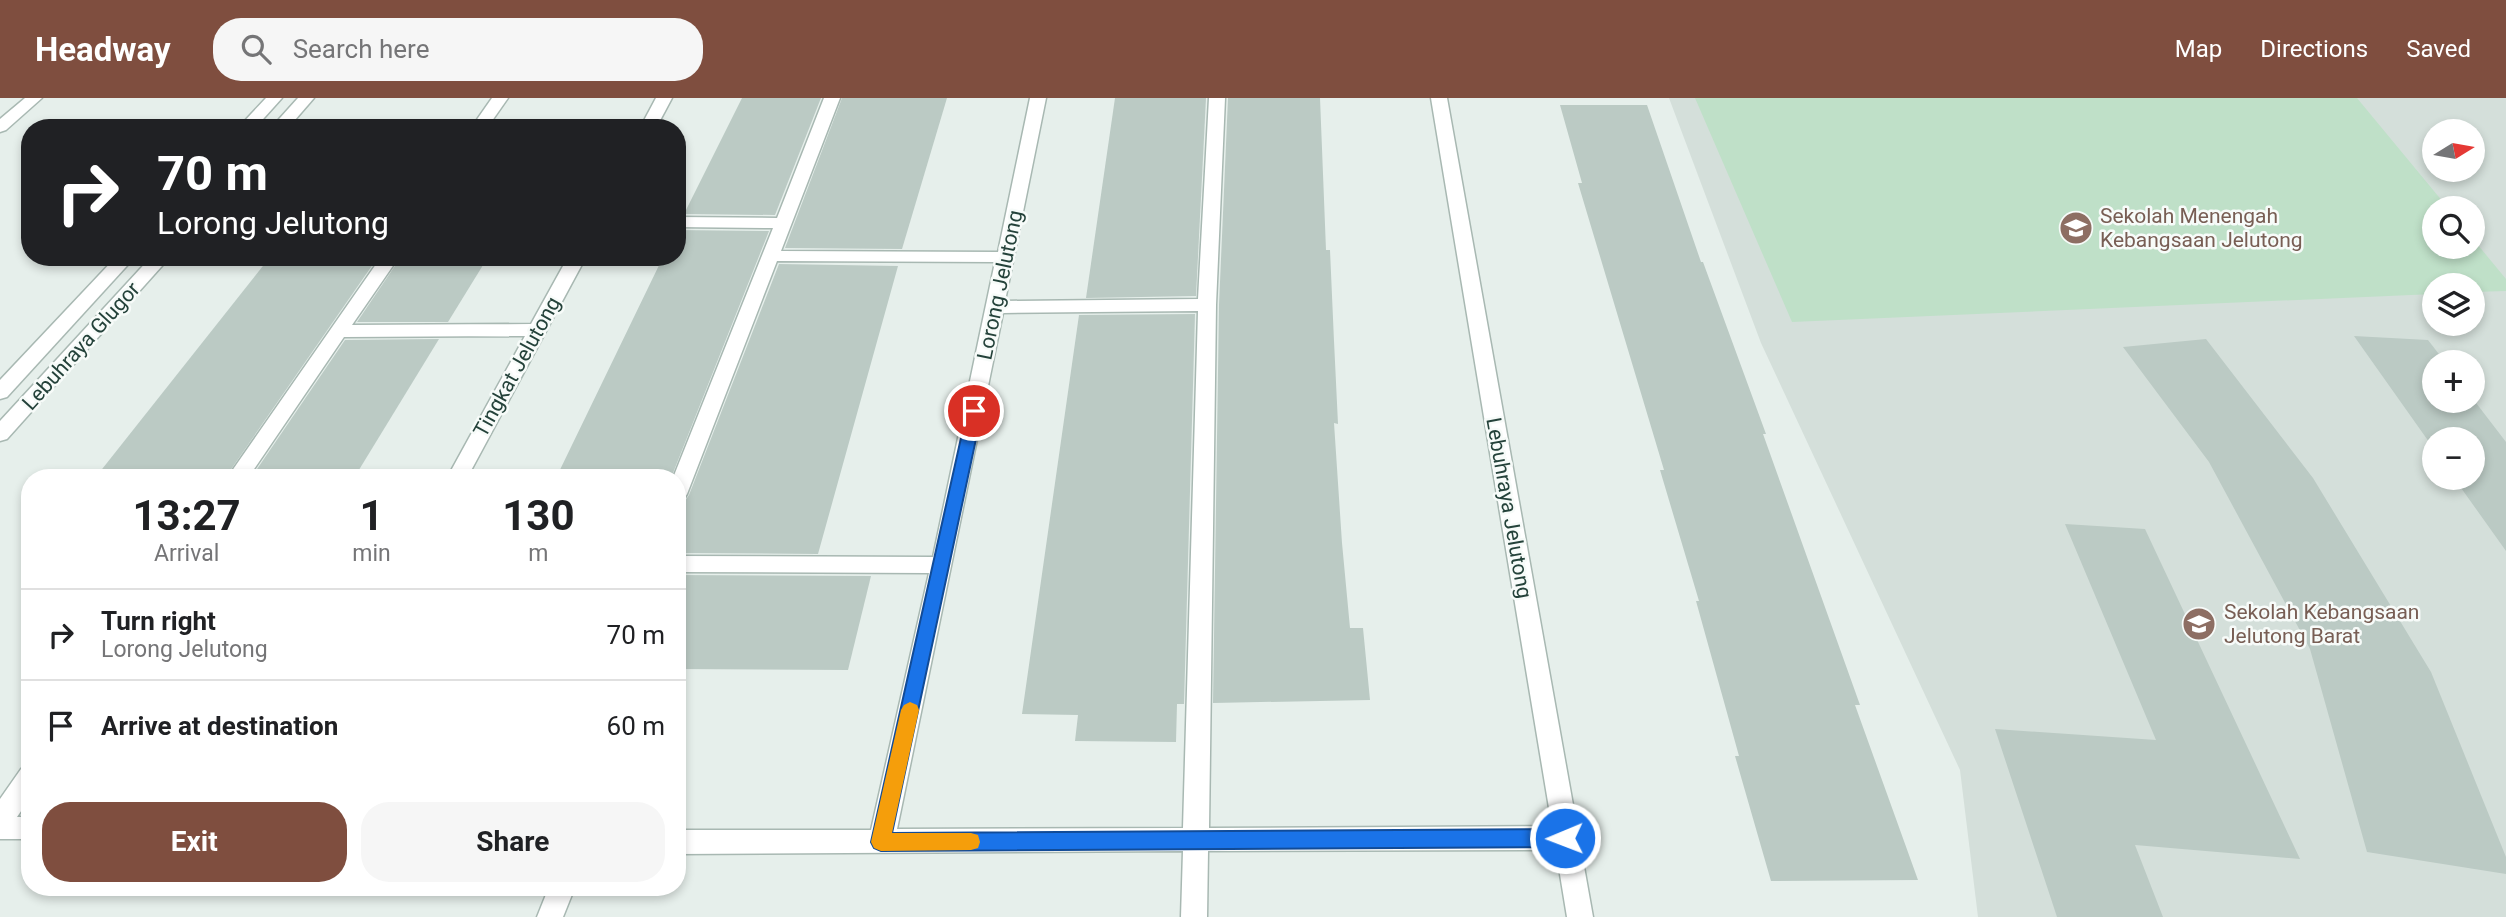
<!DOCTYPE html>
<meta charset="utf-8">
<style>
:root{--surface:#fff;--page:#f6f6f6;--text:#202124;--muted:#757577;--line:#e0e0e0;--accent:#7f4e3f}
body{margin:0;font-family:Roboto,sans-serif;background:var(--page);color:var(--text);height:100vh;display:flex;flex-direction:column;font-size:26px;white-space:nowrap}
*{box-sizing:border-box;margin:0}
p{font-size:23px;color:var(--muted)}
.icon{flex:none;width:38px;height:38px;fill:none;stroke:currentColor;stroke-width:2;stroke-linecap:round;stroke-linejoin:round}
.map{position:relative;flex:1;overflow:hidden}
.details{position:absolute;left:21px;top:371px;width:665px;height:427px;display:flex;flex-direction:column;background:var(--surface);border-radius:28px;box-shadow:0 4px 10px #0003}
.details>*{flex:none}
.banner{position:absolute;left:21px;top:21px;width:665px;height:147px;border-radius:28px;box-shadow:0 4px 10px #0003;background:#202124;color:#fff;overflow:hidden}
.needle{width:46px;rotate:79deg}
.controls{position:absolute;left:2422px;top:21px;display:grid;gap:14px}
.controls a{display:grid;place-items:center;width:63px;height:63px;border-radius:50%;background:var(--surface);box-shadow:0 4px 10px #0003;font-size:35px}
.pin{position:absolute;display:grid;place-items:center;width:60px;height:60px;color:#fff;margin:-30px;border:4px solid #fff;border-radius:50%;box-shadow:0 2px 7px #0007}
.me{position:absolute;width:77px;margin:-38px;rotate:269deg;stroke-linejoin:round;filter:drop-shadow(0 0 5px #0008)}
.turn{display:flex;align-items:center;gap:24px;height:147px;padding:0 21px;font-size:32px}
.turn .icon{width:91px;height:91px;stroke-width:2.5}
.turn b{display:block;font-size:49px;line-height:60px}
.eta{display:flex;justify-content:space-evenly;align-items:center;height:119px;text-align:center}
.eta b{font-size:42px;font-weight:700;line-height:49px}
.button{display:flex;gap:14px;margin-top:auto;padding:14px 21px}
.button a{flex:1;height:80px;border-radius:28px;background:var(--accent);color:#fff;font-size:28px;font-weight:700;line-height:80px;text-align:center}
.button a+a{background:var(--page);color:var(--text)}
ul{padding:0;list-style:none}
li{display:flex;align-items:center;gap:21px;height:91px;padding:0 21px;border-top:2px solid var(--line)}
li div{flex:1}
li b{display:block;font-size:26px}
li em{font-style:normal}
header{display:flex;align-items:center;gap:42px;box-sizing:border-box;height:98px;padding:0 35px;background:var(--accent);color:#fff}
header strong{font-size:33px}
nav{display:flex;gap:38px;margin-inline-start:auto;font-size:24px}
.search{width:490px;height:63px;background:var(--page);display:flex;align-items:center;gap:18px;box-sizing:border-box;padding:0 24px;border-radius:28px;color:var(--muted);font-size:26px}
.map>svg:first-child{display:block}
.built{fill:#d4dfda;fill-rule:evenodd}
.green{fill:#bfe0c8}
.building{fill:#bbcac4}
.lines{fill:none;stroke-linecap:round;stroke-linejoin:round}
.minor-casing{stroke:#a8b8b2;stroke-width:3}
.minor{fill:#fff;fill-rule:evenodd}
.route{fill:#1a73e8;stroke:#114b97;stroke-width:2}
.slow{fill:#f59e0b}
.labels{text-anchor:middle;stroke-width:5;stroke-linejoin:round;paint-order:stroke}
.education-label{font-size:21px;fill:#785e54;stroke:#f7fbf9;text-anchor:start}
.street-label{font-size:21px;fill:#24423a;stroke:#f7fbf9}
</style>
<header>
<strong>Headway</strong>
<div class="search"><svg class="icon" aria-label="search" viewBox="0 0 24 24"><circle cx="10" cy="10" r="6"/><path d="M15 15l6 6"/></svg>Search here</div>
<nav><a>Map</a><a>Directions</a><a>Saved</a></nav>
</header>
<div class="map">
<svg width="2506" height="819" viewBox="0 0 2506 819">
<rect width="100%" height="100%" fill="#e6efeb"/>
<!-- built -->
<path class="built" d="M1669 0H2506V819H1978L1960 672 1761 245ZM2434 33H2473V72H2434ZM2434 110H2473V149H2434ZM2434 187H2473V226H2434ZM2434 264H2473V303H2434ZM2434 341H2473V380H2434Z"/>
<!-- green -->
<path class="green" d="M1695 0H2357L2448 110H2434V149H2473V141L2506 181V193L2473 194V187H2434V196L1792 224Z"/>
<!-- building -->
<g class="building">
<path d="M742 0H821L775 117 684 116Z"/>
<path d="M842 0H947L902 151 785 150Z"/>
<path d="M1115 0H1206L1196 198 1086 200Z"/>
<path d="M1228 0H1320L1326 152H1330L1334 243 1338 326 1334 325 1342 445 1350 530H1363L1370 602 1213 605 1219 207Z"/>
<path d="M1560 7H1647L1701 164H1703L1766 336H1763L1860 607H1855L1918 782 1771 783 1735 658H1739L1696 503H1699L1660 372H1664L1578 85H1582Z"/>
<path d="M677 132 769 133 671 380H556L663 159H677Z"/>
<path d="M270 159H378L225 380H95Z"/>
<path d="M401 159H488L448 224H357Z"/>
<path d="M779 166 898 168 818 456 677 455V406L685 403 689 397Z"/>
<path d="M1195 216 1184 606H1177L1176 644 1075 643 1078 617 1022 616 1079 217Z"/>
<path d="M2354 238 2428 242 2445 264H2434V303L2473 301 2506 344V453L2454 380H2473V341H2434V351Z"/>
<path d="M439 241 354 380H251L345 242Z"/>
<path d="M2206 241 2313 380 2431 574 2506 759V776L2367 754 2310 551 2209 364 2123 249Z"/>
<path d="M2065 426 2145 431 2300 761 2135 747 2163 819H2057L1995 631 2156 642Z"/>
<path d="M677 477 871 478 848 572 677 571Z"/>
</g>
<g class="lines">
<defs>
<g id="minor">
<path d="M25 0H42L6 32 0 34V21Z"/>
<path d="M266 0H282L255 30H238Z"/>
<path d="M298 0H314L288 30H271Z"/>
<path d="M492 0H508L487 30H471Z"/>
<path d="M656 0H672L656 30H640Z"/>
<path d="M824 0H840L781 153 998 154 1030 0H1046L1005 203 1198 201 1209 0H1225L1216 207 1209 730 1552 728 1431 0H1447L1593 819H1567L1556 752 1208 753 1207 819H1181L1183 753 677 756V732H871L929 475 677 474V458L933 459 995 164 777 163 687 396 684 401 677 404V380H673L773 130 677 129V119L777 120ZM1198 213 1183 730 897 731 1003 215Z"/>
<path d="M116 159H135L7 299 0 301V282Z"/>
<path d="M151 159H170L7 341 0 343V323Z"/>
<path d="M381 159H399L352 227 531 226 568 159H586L467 380H447L525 238 344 239 248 380H227Z"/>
<path d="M30 668V700L17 719H30V741H0V701L21 671Z"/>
<path d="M549 789H575L563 819H537Z"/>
</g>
</defs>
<!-- minor casing -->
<use href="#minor" class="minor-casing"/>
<!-- minor -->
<use href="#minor" class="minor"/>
</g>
<!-- route -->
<path class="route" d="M974 307 982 313 892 735 1565 731 1572 734 1575 740 1572 746 1565 749 881 753 874 750 871 744 967 313Z"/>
<!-- slow -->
<path class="slow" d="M910 604 917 607 919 612 892 735H971L978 737 980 744 978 750 971 752 881 753 874 750 871 744 901 612 904 607Z"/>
<!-- icons -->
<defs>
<symbol id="school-disc" viewBox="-11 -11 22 22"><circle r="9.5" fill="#8d6e63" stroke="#f7fbf9"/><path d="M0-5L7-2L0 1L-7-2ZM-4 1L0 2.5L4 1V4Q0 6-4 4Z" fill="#fff"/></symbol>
</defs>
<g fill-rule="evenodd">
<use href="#school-disc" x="2057" y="111" width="38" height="38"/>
<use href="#school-disc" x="2180" y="507" width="38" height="38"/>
</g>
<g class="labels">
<!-- education labels -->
<g class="education-label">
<text x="2100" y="125">Sekolah Menengah<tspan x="2100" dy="24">Kebangsaan Jelutong</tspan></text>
<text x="2224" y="521">Sekolah Kebangsaan<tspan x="2224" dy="24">Jelutong Barat</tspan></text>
</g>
<!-- street labels -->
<g class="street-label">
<text transform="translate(1000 187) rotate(-78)" y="7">Lorong Jelutong</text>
<text transform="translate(81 248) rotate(-48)" y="7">Lebuhraya Glugor</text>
<text transform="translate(517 269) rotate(-61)" y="7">Tingkat Jelutong</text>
<text transform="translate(1509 410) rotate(80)" y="7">Lebuhraya Jelutong</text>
</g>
</g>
</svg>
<div class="controls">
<a><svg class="needle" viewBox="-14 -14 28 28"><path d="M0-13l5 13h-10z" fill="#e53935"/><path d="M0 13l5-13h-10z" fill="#757577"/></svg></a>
<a><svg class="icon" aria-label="search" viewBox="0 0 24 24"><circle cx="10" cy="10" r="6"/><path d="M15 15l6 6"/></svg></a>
<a><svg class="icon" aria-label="layers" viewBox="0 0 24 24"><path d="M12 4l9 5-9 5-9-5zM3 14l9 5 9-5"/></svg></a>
<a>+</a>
<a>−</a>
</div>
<div class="pin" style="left:974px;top:313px;background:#d93025"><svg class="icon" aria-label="arrive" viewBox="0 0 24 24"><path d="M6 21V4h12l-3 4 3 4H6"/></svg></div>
<svg class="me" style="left:1565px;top:740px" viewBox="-20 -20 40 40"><circle r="17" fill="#1a73e8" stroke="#fff" stroke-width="3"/><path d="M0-11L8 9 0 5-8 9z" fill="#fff"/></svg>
<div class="banner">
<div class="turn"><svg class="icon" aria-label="right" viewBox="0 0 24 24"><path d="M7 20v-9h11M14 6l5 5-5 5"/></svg><div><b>70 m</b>Lorong Jelutong</div></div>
</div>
<section class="details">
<div class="eta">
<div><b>13:27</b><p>Arrival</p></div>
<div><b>1</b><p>min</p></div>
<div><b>130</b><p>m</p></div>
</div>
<ul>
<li><svg class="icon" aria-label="right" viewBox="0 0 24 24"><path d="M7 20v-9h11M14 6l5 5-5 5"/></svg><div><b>Turn right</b><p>Lorong Jelutong</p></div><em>70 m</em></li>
<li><svg class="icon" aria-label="arrive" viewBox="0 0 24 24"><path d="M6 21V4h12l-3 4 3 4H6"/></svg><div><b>Arrive at destination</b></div><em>60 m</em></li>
</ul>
<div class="button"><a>Exit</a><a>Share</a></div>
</section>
</div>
